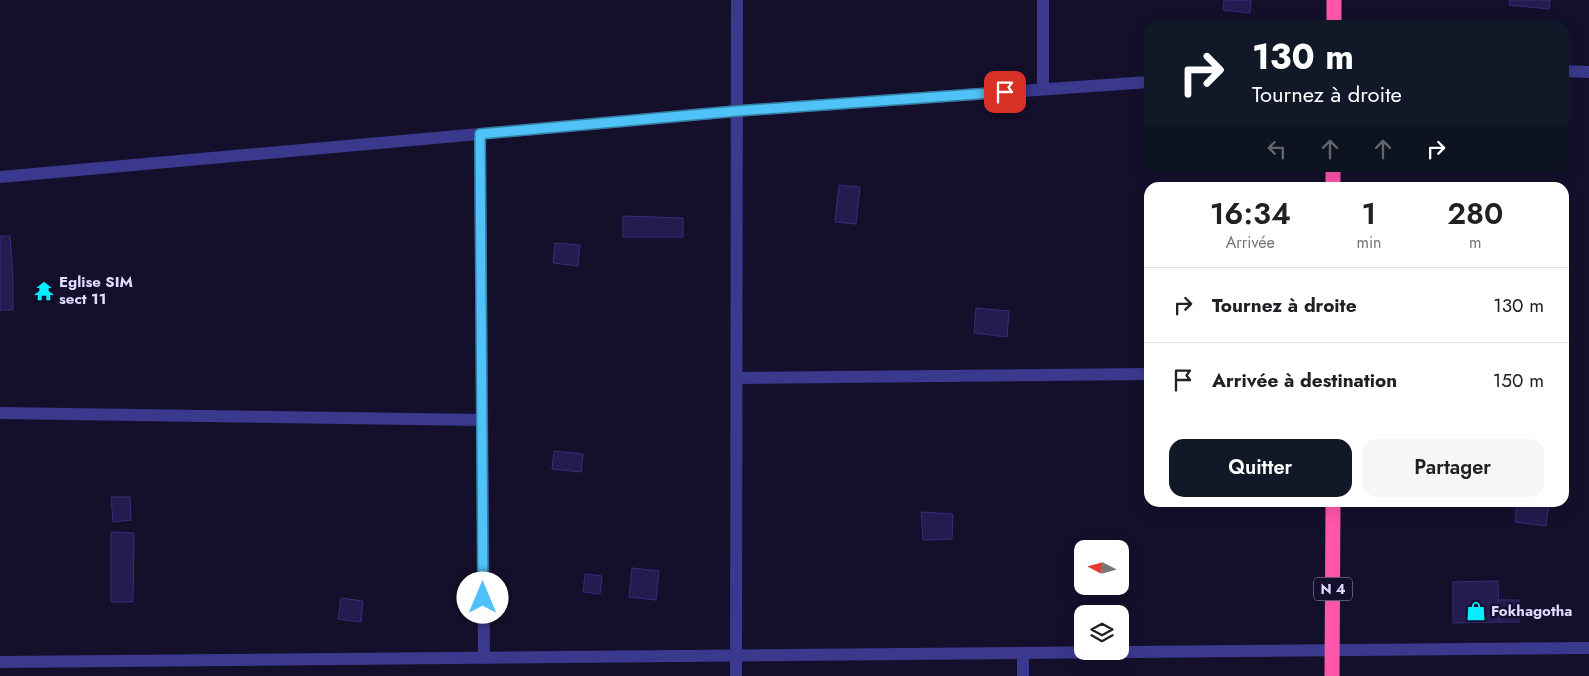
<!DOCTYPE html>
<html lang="fr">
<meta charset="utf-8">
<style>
:root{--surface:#fff;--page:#f6f6f6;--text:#202124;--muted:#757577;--line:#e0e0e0;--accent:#111827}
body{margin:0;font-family:Jost,sans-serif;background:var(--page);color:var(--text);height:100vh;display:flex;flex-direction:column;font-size:19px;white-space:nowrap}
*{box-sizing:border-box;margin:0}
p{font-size:16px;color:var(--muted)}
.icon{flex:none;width:28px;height:28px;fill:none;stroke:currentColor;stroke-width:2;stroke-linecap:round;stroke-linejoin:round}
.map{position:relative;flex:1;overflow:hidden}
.drawer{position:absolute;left:1144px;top:182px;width:425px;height:325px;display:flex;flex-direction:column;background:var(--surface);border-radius:15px;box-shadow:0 5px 20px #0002}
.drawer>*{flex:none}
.top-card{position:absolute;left:1144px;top:20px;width:425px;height:152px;border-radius:15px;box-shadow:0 5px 20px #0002;background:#111827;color:#fff;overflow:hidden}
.needle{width:32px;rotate:276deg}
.controls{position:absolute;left:1074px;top:540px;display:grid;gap:10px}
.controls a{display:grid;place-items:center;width:55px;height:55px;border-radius:10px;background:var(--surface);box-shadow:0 5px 20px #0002;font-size:25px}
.pin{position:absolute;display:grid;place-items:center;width:42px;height:42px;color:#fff;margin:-21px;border-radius:10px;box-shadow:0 2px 8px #0006}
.me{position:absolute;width:55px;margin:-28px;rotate:0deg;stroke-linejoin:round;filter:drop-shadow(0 0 4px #0008)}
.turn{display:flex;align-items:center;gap:18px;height:105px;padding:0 25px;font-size:22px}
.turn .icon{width:65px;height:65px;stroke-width:2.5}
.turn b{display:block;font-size:35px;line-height:42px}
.lanes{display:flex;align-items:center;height:48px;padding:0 25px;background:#0003;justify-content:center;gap:25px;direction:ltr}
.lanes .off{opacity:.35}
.eta{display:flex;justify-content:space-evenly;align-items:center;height:85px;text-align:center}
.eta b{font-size:30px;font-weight:600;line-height:35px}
.button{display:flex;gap:10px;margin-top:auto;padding:10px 25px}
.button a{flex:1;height:58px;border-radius:15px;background:var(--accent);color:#fff;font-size:20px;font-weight:600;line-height:58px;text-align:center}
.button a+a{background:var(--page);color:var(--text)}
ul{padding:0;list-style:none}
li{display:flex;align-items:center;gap:15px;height:75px;padding:0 25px;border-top:1px solid var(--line)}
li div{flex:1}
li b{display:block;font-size:19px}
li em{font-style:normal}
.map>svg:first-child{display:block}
.building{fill:#241b4e;stroke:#392c7b}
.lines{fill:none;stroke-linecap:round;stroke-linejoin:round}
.minor{stroke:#3a398d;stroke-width:12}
.highway{stroke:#ff56ac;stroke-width:15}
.route-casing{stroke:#337fa1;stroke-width:12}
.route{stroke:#4fc3f7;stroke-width:9}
.labels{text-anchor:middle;stroke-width:4.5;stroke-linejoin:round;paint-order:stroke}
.shield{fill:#14102c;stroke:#a19ec0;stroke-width:1}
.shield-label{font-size:14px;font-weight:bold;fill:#dedbff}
.poi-label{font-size:15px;font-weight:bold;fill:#dedbff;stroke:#14102c;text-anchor:start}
</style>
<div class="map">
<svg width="1589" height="676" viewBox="0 0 1589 676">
<rect width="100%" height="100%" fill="#14102c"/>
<!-- building -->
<g class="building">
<path d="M1224 0H1251L1250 13 1223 10Z"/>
<path d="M1510 0H1550L1549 9 1509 5Z"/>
<path d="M839 185 860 187 856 224 835 222Z"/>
<path d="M623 216 683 218V237H623Z"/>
<path d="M0 236H10L13 277V310H0Z"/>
<path d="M555 243 580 245 578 266 553 263Z"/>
<path d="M976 308 1009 311 1007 337 974 333Z"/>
<path d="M554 451 583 454 581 472 552 469Z"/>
<path d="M111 497H130L131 520 113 522Z"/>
<path d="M1517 502H1549L1546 526 1515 522Z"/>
<path d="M921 512 953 514 952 539 923 540Z"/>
<path d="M111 532 134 533 133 602H111Z"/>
<path d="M632 568 659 571 656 600 629 597Z"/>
<path d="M585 574 602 576 600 594 583 592Z"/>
<path d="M1498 581 1499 622 1453 623V582Z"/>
<path d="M341 598 363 601 361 622 338 619Z"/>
<path d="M1498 600H1519V622H1499Z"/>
</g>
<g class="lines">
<!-- minor -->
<g class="minor">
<path d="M1043 0V89"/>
<path d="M1564 71 1589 72"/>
<path d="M480 134 484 658"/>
<path d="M0 177 737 111 1149 82"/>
<path d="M737 378 1149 374"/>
<path d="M0 413 482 420"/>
<path d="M0 662 1589 648"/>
<path d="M736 676 737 0"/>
<path d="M1023 676V653"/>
</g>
<!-- highway -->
<g class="highway">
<path d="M1334 0V25"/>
<path d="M1333 188V168"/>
<path d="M1332 676 1333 502"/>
</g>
</g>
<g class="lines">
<defs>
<path id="route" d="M483 598 480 134 737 111 1005 92"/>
</defs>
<!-- route casing -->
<use href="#route" class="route-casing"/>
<!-- route -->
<use href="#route" class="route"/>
</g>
<!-- icons -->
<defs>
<symbol id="temple-bare" viewBox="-9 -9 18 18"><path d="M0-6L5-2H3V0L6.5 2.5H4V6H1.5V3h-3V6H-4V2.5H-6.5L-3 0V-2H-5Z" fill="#07edff" stroke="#14102c" stroke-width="2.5" paint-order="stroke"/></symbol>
<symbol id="shop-bare" viewBox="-9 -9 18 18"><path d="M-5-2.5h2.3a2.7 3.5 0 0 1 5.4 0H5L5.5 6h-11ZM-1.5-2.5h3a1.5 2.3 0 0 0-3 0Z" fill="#07edff" stroke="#14102c" stroke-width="2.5" paint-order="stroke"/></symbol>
</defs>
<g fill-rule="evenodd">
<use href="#temple-bare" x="30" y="277" width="28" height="28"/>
<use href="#shop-bare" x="1462" y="597" width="28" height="28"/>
</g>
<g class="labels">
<!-- shield labels -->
<rect class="shield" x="1314" y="577.5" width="38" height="23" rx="4"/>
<g class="shield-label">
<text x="1333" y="594">N 4</text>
</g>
<!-- poi labels -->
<g class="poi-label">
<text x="59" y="287">Eglise SIM<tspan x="59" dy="17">sect 11</tspan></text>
<text x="1491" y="616">Fokhagotha</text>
</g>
</g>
</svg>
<div class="controls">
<a><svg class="needle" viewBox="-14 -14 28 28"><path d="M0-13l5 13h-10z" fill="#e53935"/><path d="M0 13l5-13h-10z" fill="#757577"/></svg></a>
<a><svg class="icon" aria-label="layers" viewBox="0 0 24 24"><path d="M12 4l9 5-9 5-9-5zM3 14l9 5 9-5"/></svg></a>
</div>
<div class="pin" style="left:1005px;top:92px;background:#d93025"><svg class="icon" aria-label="arrive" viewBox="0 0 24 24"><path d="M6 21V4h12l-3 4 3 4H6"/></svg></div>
<svg class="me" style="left:483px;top:598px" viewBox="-20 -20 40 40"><circle r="19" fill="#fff"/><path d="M0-13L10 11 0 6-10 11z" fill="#4fc3f7"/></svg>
<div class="top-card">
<div class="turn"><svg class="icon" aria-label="right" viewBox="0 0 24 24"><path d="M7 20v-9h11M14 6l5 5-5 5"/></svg><div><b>130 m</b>Tournez à droite</div></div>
<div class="lanes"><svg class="icon off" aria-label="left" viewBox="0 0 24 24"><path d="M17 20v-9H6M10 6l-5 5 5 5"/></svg><svg class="icon off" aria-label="ahead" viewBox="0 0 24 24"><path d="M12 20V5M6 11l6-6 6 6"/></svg><svg class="icon off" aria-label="ahead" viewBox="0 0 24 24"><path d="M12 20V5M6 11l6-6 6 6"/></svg><svg class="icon" aria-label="right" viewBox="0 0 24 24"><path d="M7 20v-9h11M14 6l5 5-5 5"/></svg></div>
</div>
<section class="drawer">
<div class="eta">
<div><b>16:34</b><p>Arrivée</p></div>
<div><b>1</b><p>min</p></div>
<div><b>280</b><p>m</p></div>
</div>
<ul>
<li><svg class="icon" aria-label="right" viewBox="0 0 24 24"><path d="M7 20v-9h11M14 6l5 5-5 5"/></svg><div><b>Tournez à droite</b></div><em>130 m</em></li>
<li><svg class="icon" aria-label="arrive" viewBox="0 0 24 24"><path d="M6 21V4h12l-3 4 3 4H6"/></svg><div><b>Arrivée à destination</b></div><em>150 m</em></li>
</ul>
<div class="button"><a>Quitter</a><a>Partager</a></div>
</section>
</div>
